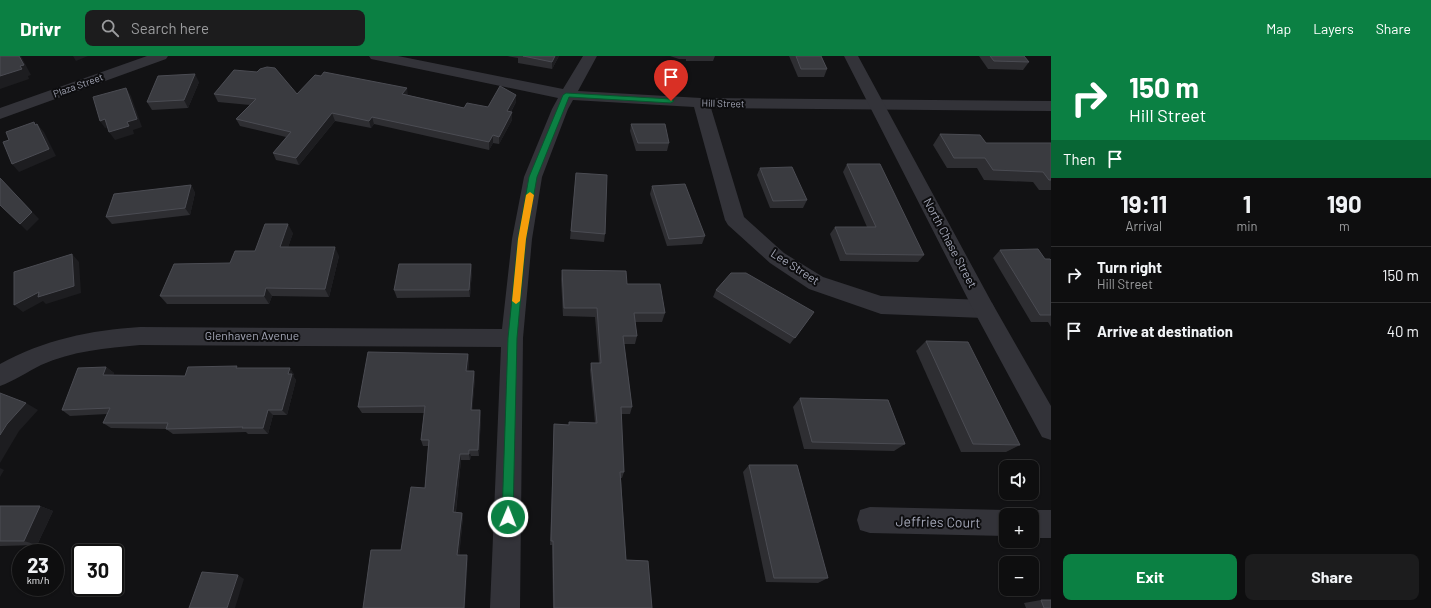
<!DOCTYPE html>
<meta charset="utf-8">
<style>
:root{--surface:#0e0e0f;--page:#1c1c1d;--text:#f1f3f6;--muted:#9b9c9e;--line:#2e2e2f;--accent:#0b8043}
body{margin:0;font-family:Barlow,sans-serif;background:var(--page);color:var(--text);height:100vh;display:flex;flex-direction:column;font-size:15px;white-space:nowrap}
*{box-sizing:border-box;margin:0}
p{font-size:13px;color:var(--muted)}
.icon{flex:none;width:22px;height:22px;fill:none;stroke:currentColor;stroke-width:2;stroke-linecap:round;stroke-linejoin:round}
.map{position:relative;flex:1;overflow:hidden}
.details{display:flex;flex-direction:column;background:var(--surface);width:380px}
.details>*{flex:none}
.hud{background:#0b8043;color:#fff;overflow:hidden}
.controls{position:absolute;left:999px;top:404px;display:grid;gap:8px}
.controls a{display:grid;place-items:center;width:40px;height:40px;border-radius:8px;background:var(--surface);box-shadow:0 1px 3px #0004,0 0 0 1px var(--line);font-size:20px}
.speed{position:absolute;left:12px;top:488px;display:flex;gap:8px;font-size:20px;font-weight:700;text-align:center}
.speed>*{display:grid;place-content:center;width:52px;height:52px;border-radius:50%;background:var(--surface);box-shadow:0 1px 3px #0004,0 0 0 1px var(--line);line-height:1}
.speed small{font-size:10px;font-weight:400}
.speed .limit{border:2px solid #111;border-radius:6px;background:#fff;color:#111}
.pin{position:absolute;display:grid;place-items:center;width:34px;height:34px;color:#fff;margin:-41px -17px;border-radius:50% 50% 50% 0;rotate:-45deg;box-shadow:0 0 4px #0007}
.pin .icon{rotate:45deg}
.me{position:absolute;width:44px;margin:-22px;rotate:1deg;stroke-linejoin:round;filter:drop-shadow(0 0 3px #0008)}
.turn{display:flex;align-items:center;gap:14px;height:84px;padding:0 12px;font-size:18px}
.turn .icon{width:52px;height:52px;stroke-width:2.5}
.turn b{display:block;font-size:28px;line-height:34px}
.then{display:flex;align-items:center;height:38px;padding:0 12px;background:#0003;gap:8px;font-size:15px}
.eta{display:flex;justify-content:space-evenly;align-items:center;height:68px;text-align:center}
.eta b{font-size:24px;font-weight:700;line-height:28px}
.primary-button{display:flex;gap:8px;margin-top:auto;padding:8px 12px}
.primary-button a{flex:1;height:46px;border-radius:8px;background:var(--accent);color:#fff;font-size:16px;font-weight:700;line-height:46px;text-align:center}
.primary-button a+a{background:var(--page);color:var(--text)}
ul{padding:0;list-style:none}
li{display:flex;align-items:center;gap:12px;height:56px;padding:0 12px;border-top:1px solid var(--line)}
li div{flex:1}
li b{display:block;font-size:15px}
li em{font-style:normal}
header{display:flex;align-items:center;gap:24px;box-sizing:border-box;height:56px;padding:0 20px;background:var(--accent);color:#fff}
header strong{font-size:19px}
nav{display:flex;gap:22px;margin-inline-start:auto;font-size:14px}
.search{width:280px;height:36px;background:var(--page);display:flex;align-items:center;gap:10px;box-sizing:border-box;padding:0 14px;border-radius:8px;color:var(--muted);font-size:15px}
main{display:flex;flex:1;min-height:0}
.map>svg:first-child{display:block}
.lines{fill:none;stroke-linecap:round;stroke-linejoin:round}
.minor{fill:#333339;fill-rule:evenodd}
.tertiary{fill:#333339;fill-rule:evenodd}
.wall{fill:#2e2e32}
.shaded-wall{fill:#1d1d20}
.building{fill:#3a3b40;stroke:#4b4c53}
.route{fill:#0b8043;stroke:#07532c}
.slow{fill:#f59e0b}
.labels{text-anchor:middle;stroke-width:4;stroke-linejoin:round;paint-order:stroke}
.far-street-label{font-size:10px;fill:#a3a6b6;stroke:#0d0d0f}
.street-label{font-size:12px;fill:#a3a6b6;stroke:#0d0d0f}
.near-street-label{font-size:14px;fill:#a3a6b6;stroke:#0d0d0f}
</style>
<header>
<strong>Drivr</strong>
<div class="search"><svg class="icon" aria-label="search" viewBox="0 0 24 24"><circle cx="10" cy="10" r="6"/><path d="M15 15l6 6"/></svg>Search here</div>
<nav><a>Map</a><a>Layers</a><a>Share</a></nav>
</header>
<main>
<div class="map">
<svg width="1051" height="552" viewBox="0 0 1051 552">
<rect width="100%" height="100%" fill="#121214"/>
<g class="lines">
<!-- minor -->
<g class="minor">
<path d="M147 0H168L166 3 0 63V52Z"/>
<path d="M369 0H398L563 33 583 0H597L578 35 701 42 1051 45V55L711 52 744 161 784 197 823 221 881 240 984 244 992 247 995 253 992 259 984 262 881 258 809 233 770 207 728 169 725 164 694 51 573 44 568 53 542 121 532 183 523 282 520 552H490L501 291 140 289C106 292 72 295 41 309 27 316 14 325 0 330V308C43 284 91 274 140 271L502 273 512 183 524 121 552 53 558 42 376 4 371 3Z"/>
<path d="M870 451 1006 454 1016 459H1006V480L870 477 860 474 857 464 860 454Z"/>
<path d="M1032 454H1051V482H1032V459H1022Z"/>
</g>
<!-- tertiary -->
<path class="tertiary" d="M844 0H858L992 247 1051 350V384L1042 381 976 259Z"/>
</g>
<!-- wall -->
<g class="wall">
<path d="M507 0H559L552 13 518 7V2Z"/>
<path d="M670 0H715L713 5H686V3H679Z"/>
<path d="M789 0H821L827 13 824 21H798Z"/>
<path d="M979 0H1024L1029 6 1023 14 988 13Z"/>
<path d="M199 26 188 52 152 54 147 46Z"/>
<path d="M214 38 408 39 464 52 488 51 516 39V46L511 56H512V64L499 88 493 87 489 94 374 68 371 72 335 65 299 109 276 104 273 97 286 81 240 70 236 63 250 49 218 46Z"/>
<path d="M631 68 669 87 667 95H636L630 75Z"/>
<path d="M940 78 986 87H1051V134H1039L1033 126 984 124 977 112H947L933 89Z"/>
<path d="M847 108 924 199 918 206 840 205 830 178 835 171H867L843 116Z"/>
<path d="M760 112 807 144 803 152H770L757 119Z"/>
<path d="M576 117 605 178 604 186 570 183Z"/>
<path d="M191 129 195 137 190 159 112 168 106 161Z"/>
<path d="M652 130 705 180 702 188 667 190 650 138Z"/>
<path d="M293 177 288 191 339 200 329 241 272 240 269 248H167L160 240 230 207Z"/>
<path d="M1000 194 1051 204V271L1048 266H1031L993 202Z"/>
<path d="M471 208 472 215 470 241 397 242 394 234Z"/>
<path d="M562 214 627 228 665 257 662 266H635L637 280 635 288H624L632 351 630 358H621L624 416 622 422H621L626 504 652 552H553L552 489H550L554 368 569 369 595 367 590 314 591 307H599L595 261 563 260 561 223Z"/>
<path d="M716 234 809 263 790 288 713 241Z"/>
<path d="M926 285 1020 389 1006 396H961L916 295Z"/>
<path d="M468 298 469 305 468 315H474L475 322 472 354H480L481 360 479 400H471L470 404H461L456 456 462 457 463 461 459 499 468 503 401 494 425 432 428 390H423L421 384 424 357H362L358 351Z"/>
<path d="M106 311 114 317 113 319 185 320 239 312 294 318 293 320 296 324 287 359H273L268 378H248L246 376 173 378 166 373 111 372 103 367 107 358 70 360 62 354Z"/>
<path d="M800 342 905 388 894 395 804 393 793 351Z"/>
<path d="M749 409 828 522 818 527 766 526 743 416Z"/>
<path d="M0 450H40L53 455 37 489 0 490Z"/>
<path d="M1041 544 1051 552H1026L1024 547Z"/>
</g>
<!-- shaded-wall -->
<g class="shaded-wall">
<path d="M19 0H21L31 19 28 20 29 23 0 33V20L20 10Z"/>
<path d="M73 0H88L76 5Z"/>
<path d="M555 0H559L552 13V6Z"/>
<path d="M195 18 199 26 188 52 184 44Z"/>
<path d="M126 32 131 40 142 71 133 74 134 78 115 84 109 76Z"/>
<path d="M407 32 408 39 404 46 402 38Z"/>
<path d="M516 39V46L507 63V55Z"/>
<path d="M512 56V64L499 88V81Z"/>
<path d="M332 57 335 65 299 109 296 102Z"/>
<path d="M372 61 374 68 371 72 369 65Z"/>
<path d="M105 63 110 71 105 72 100 65Z"/>
<path d="M37 68 44 76 56 100 19 116 12 108Z"/>
<path d="M493 79V87L489 94V86Z"/>
<path d="M0 122 39 163 27 175 20 168Z"/>
<path d="M191 129 195 137 190 159 185 152Z"/>
<path d="M288 168 293 177 285 200 280 191Z"/>
<path d="M335 191 339 200 329 241 325 233Z"/>
<path d="M72 198 79 206 81 237 46 248 43 245 23 256 14 249Z"/>
<path d="M471 208 472 215 470 241 469 234Z"/>
<path d="M266 232 272 240 269 248 264 240Z"/>
<path d="M468 298 469 305 468 322 466 315Z"/>
<path d="M106 311 114 317 111 325 103 319Z"/>
<path d="M290 312 294 318 293 320 296 324 287 359 282 354Z"/>
<path d="M474 315 475 322 472 361 471 354Z"/>
<path d="M26 347 38 354 19 375 0 407V379L7 368Z"/>
<path d="M268 354 273 359 268 378 263 372Z"/>
<path d="M480 354 481 360 479 400 478 394Z"/>
<path d="M469 394 471 400 470 404 469 398Z"/>
<path d="M460 398 461 404 455 461 453 456Z"/>
<path d="M0 412 4 414 0 421Z"/>
<path d="M40 450 53 455 37 489 24 485Z"/>
<path d="M462 457 463 461 459 503 457 499Z"/>
<path d="M467 499 468 503 465 552H464Z"/>
<path d="M238 519 244 523 235 552H227Z"/>
</g>
<!-- building -->
<g class="building">
<path d="M0 0H19L24 9 20 10 22 13 0 20Z"/>
<path d="M523 0H555L552 6Z"/>
<path d="M796 0H821L827 13H801Z"/>
<path d="M990 0H1024L1029 6 994 5Z"/>
<path d="M267 11 275 12 297 38 315 19 321 20 324 16 407 32 402 38 464 52 467 47 488 51 500 30 516 39 507 55 512 56 499 81 493 79 489 86 372 61 369 65 332 57 296 102 273 97 291 76 236 63 256 43 214 38 234 14 257 16 260 13Z"/>
<path d="M195 18 184 44 147 46 158 20Z"/>
<path d="M126 32 137 63 127 66 129 70 109 76 105 63 100 65 93 41Z"/>
<path d="M34 66 35 69 37 68 49 93 12 108 3 86 9 84 6 76Z"/>
<path d="M631 68H665L669 87H638Z"/>
<path d="M940 78 980 79 986 87H1051V124H1049L1043 116 993 114 985 102H954Z"/>
<path d="M847 108H880L924 199 846 198 835 171H876Z"/>
<path d="M792 111 807 144 773 145 760 112Z"/>
<path d="M576 117 607 119 605 178 571 175Z"/>
<path d="M0 122 32 156 20 168 0 149Z"/>
<path d="M685 128 705 180 669 183 652 130Z"/>
<path d="M191 129 185 152 106 161 114 138Z"/>
<path d="M265 168H288L280 191H335L325 233 266 232 264 240H160L174 208 230 207 235 195H255Z"/>
<path d="M1038 193 1045 203H1050L1051 204V259H1040L1000 194Z"/>
<path d="M72 198 74 230 38 241 39 236 14 249V216Z"/>
<path d="M399 208H471L469 234H394Z"/>
<path d="M562 214 626 215 627 228H660L665 257H634L637 280H623L632 351H621L624 416H620L626 504 648 505 652 552H554L553 485H551L554 368 569 369V366L597 367 591 307H601L597 252H564Z"/>
<path d="M731 217H746L814 256 795 282 716 234Z"/>
<path d="M926 285 968 286 1020 389 973 388Z"/>
<path d="M368 296 468 298 466 315H474L471 354H480L478 394H469V398H460L453 456 462 457 457 499H467L464 552H363L371 494H401L411 431 425 432 429 384H421L425 350 358 351Z"/>
<path d="M237 310 236 312H290L288 318H292L282 354H268L263 372H242L243 371 166 373 168 367H103L110 352 62 354 78 312 106 311 103 319 185 320 188 311Z"/>
<path d="M0 337 26 347 7 368 0 379Z"/>
<path d="M800 342 888 344 905 388 812 386Z"/>
<path d="M749 409H797L828 522H774Z"/>
<path d="M0 450H40L24 485H0Z"/>
<path d="M202 516 238 519 227 552H189Z"/>
<path d="M1041 544H1051V552H1044Z"/>
</g>
<!-- route -->
<path class="route" d="M566 37 671 43 674 45 671 47 569 41 537 121 526 183 517 282 513 461 512 465 508 466 504 465 502 461 508 282 518 183 529 121 563 39Z"/>
<!-- slow -->
<path class="slow" d="M530 136 534 139 526 183 520 245 516 248 512 245 518 183 526 139Z"/>
<g class="labels">
<!-- far-street labels -->
<g class="far-street-label">
<text transform="translate(78 29) rotate(-20)" y="4">Plaza Street</text>
<text transform="translate(723 47) rotate(1)" y="4">Hill Street</text>
</g>
<!-- street labels -->
<g class="street-label">
<text transform="translate(950 187) rotate(62)" y="4">North Chase Street</text>
<text transform="translate(795 211) rotate(33)" y="4">Lee Street</text>
<text x="252" y="284">Glenhaven Avenue</text>
</g>
<!-- near-street labels -->
<g class="near-street-label">
<text transform="translate(938 466) rotate(1)" y="5">Jeffries Court</text>
</g>
</g>
</svg>
<div class="controls">
<a><svg class="icon" aria-label="sound" viewBox="0 0 24 24"><path d="M4 9h4l5-4v14l-5-4H4zM17 9q2 3 0 6"/></svg></a>
<a>+</a>
<a>−</a>
</div>
<div class="speed"><div>23<small>km/h</small></div><div class="limit">30</div></div>
<div class="pin" style="left:671px;top:45px;background:#d93025"><svg class="icon" aria-label="arrive" viewBox="0 0 24 24"><path d="M6 21V4h12l-3 4 3 4H6"/></svg></div>
<svg class="me" style="left:508px;top:461px" viewBox="-20 -20 40 40"><circle r="17" fill="#0b8043" stroke="#fff" stroke-width="3"/><path d="M0-11L8 9 0 5-8 9z" fill="#fff"/></svg>
</div>
<section class="details">
<div class="hud">
<div class="turn"><svg class="icon" aria-label="right" viewBox="0 0 24 24"><path d="M7 20v-9h11M14 6l5 5-5 5"/></svg><div><b>150 m</b>Hill Street</div></div>
<div class="then">Then<svg class="icon" aria-label="arrive" viewBox="0 0 24 24"><path d="M6 21V4h12l-3 4 3 4H6"/></svg></div>
</div>
<div class="eta">
<div><b>19:11</b><p>Arrival</p></div>
<div><b>1</b><p>min</p></div>
<div><b>190</b><p>m</p></div>
</div>
<ul>
<li><svg class="icon" aria-label="right" viewBox="0 0 24 24"><path d="M7 20v-9h11M14 6l5 5-5 5"/></svg><div><b>Turn right</b><p>Hill Street</p></div><em>150 m</em></li>
<li><svg class="icon" aria-label="arrive" viewBox="0 0 24 24"><path d="M6 21V4h12l-3 4 3 4H6"/></svg><div><b>Arrive at destination</b></div><em>40 m</em></li>
</ul>
<div class="primary-button"><a>Exit</a><a>Share</a></div>
</section>
</main>
